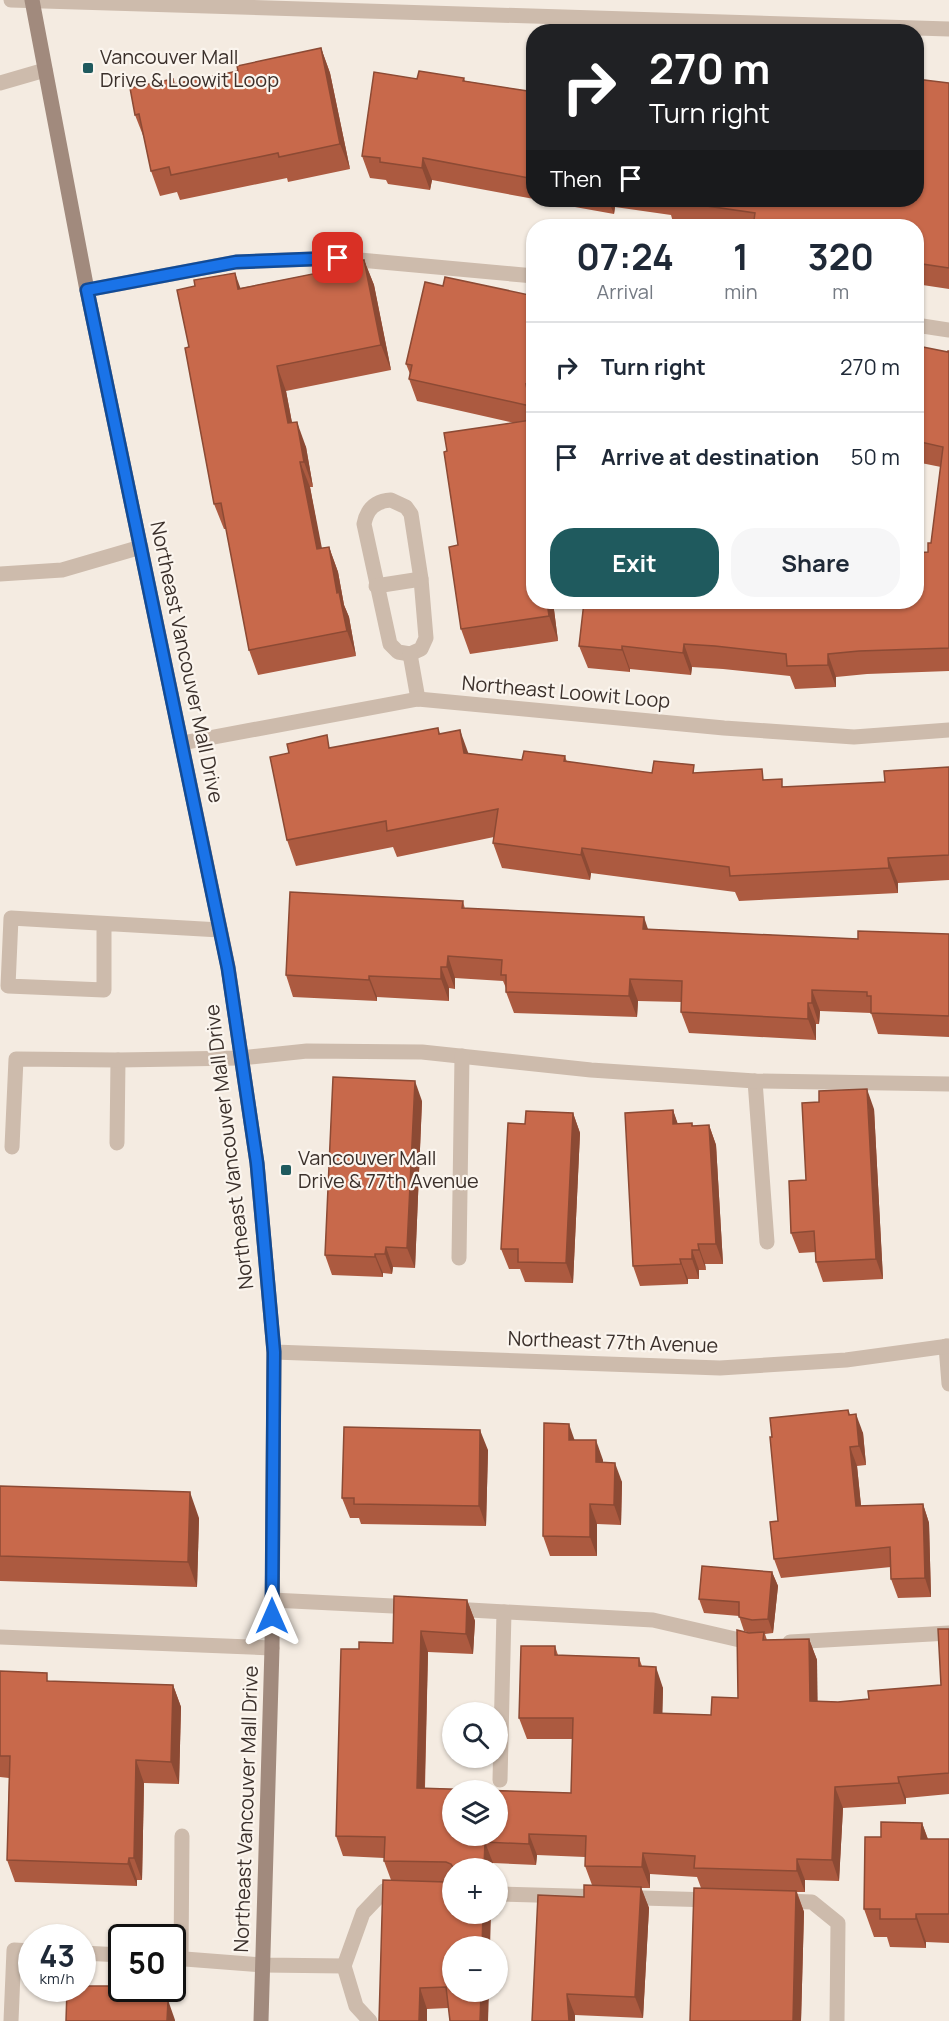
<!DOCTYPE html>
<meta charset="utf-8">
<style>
:root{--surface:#fff;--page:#f6f6f7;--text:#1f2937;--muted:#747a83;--line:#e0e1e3;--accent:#1f5a5e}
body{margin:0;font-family:Manrope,sans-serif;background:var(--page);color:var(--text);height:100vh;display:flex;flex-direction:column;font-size:22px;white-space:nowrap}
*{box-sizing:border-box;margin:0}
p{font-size:20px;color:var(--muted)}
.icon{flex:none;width:33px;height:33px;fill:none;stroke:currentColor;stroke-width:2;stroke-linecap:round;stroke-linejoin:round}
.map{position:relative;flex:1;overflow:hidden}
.sheet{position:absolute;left:526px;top:219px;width:398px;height:390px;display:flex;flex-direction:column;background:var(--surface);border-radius:24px;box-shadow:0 2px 4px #0004}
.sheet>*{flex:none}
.banner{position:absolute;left:526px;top:24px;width:398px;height:183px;border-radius:24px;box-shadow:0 2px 4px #0004;background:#202124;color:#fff;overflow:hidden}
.tools{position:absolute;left:442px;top:1702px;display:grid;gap:12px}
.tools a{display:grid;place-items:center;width:66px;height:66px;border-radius:50%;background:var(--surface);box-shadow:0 2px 4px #0004;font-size:30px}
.speed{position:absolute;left:18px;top:1924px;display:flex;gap:12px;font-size:30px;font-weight:700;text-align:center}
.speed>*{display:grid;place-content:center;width:78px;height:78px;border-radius:50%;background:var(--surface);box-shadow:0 2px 4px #0004;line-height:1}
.speed small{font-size:15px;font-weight:400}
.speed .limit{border:3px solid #111;border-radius:9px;background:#fff;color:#111}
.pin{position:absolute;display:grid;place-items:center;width:51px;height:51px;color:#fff;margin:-26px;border-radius:12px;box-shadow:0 3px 9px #0006}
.me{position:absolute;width:66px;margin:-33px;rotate:0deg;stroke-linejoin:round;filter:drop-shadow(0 0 4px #0008)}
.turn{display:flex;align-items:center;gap:21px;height:126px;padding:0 24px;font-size:27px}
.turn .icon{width:78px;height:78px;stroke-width:2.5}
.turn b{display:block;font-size:42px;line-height:51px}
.then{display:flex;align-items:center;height:57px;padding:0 24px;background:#0003;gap:12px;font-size:22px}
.eta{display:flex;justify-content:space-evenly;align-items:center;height:102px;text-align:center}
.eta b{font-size:36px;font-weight:700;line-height:42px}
.cta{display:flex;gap:12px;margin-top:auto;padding:12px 24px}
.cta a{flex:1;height:69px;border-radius:24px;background:var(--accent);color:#fff;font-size:24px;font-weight:700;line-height:69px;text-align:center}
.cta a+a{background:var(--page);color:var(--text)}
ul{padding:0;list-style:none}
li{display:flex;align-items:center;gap:18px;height:90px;padding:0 24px;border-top:2px solid var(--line)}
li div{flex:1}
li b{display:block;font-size:22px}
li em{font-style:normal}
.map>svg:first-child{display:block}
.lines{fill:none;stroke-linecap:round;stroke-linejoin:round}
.service{stroke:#cdbbac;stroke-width:15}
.tertiary{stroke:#cdbbac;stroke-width:15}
.secondary{stroke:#a18a7d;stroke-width:15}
.wall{fill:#ac5a40}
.shaded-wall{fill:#8c4a34}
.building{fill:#c8694b;stroke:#8c4a34;stroke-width:1.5;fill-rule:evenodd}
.route-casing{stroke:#114b97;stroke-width:15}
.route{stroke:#1a73e8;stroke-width:10}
.poi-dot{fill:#1f5a5e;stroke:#fbf5ee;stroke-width:2}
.labels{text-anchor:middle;stroke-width:4.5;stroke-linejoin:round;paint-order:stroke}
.poi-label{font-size:20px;fill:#3b302b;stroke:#fbf5ee;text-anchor:start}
.street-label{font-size:20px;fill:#3b302b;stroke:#fbf5ee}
</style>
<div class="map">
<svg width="949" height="2021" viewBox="0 0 949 2021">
<rect width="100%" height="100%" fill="#f4ebe1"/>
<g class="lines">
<!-- service -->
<g class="service">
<path d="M11 0 949 29"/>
<path d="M0 83 45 70"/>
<path d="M87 290 236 262 338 258 534 276"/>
<path d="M916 325 949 330"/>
<path d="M391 500 406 507 411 514 421 579 426 638 421 649 410 654 398 652 390 644 364 524C367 509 375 501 391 500Z"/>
<path d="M0 574 62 570 141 547"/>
<path d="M376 586 421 579"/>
<path d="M410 654 418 699"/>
<path d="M182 743 418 699 724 728 854 737 949 730"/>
<path d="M104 924V990L8 986 11 918 220 930"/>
<path d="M755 1081 767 1242"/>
<path d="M117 1143 118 1060"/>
<path d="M12 1147 16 1059 118 1060 241 1058 307 1051 422 1052 591 1070 755 1081 949 1084"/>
<path d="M459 1258 462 1056"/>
<path d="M946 1346 949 1384"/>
<path d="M272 1600 413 1607"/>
<path d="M452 1609 653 1620 757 1644"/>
<path d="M0 1637 272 1648"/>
<path d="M790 1642 949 1633"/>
<path d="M500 1780 504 1612"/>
<path d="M498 1894 713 1900"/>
<path d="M782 1901 812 1902 838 1923 837 2021"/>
<path d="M82 1953 122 1955"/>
<path d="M172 1958 263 1965 344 1966"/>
<path d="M181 1959 182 1836"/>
<path d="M11 2021 14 1950 32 1951"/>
<path d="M370 2021 356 2006 344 1966 363 1913 384 1891 401 1892"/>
</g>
<!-- tertiary -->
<path class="tertiary" d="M274 1352 720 1368 846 1360 949 1346"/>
<!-- secondary -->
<path class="secondary" d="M32 0 87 290 228 967 257 1163 274 1352 272 1648 261 2021"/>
</g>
<!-- wall -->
<g class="wall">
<path d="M321 48 330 73 350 169 288 182 287 178 180 200 177 192 160 196 151 171 144 138 135 115 175 84 238 71Z"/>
<path d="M464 78 465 81 534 92V199L432 180 430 190 388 184 386 180 370 178 362 156 417 79Z"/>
<path d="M949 83V289L916 284V226H703L673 222 671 215 615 207 614 214 536 200H916Z"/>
<path d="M364 260 374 285 391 370 286 391 292 423 306 447 313 487H310L321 548 329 547 338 572 344 605 349 617 356 656 258 675 249 650 226 529H224L214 504 189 347 241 288 323 272Z"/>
<path d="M443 286 534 296V602H553L558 641 470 654 461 629 458 545 447 451 515 423 417 401 409 379 410 374 406 364Z"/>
<path d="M916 348 948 352 949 351V671L867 674 836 677V687L795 689 790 676 723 669 692 667 691 675 630 669V672L588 668 579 646 916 602 931 543 941 467 916 462Z"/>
<path d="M438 728 440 734 468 754 522 760 565 756 567 762 652 773H697L766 780 785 787 885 782 949 767V880L898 883V893L739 901 735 892 591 873 590 880 502 868 493 843 494 837 397 857 393 847 296 866 287 840 289 753 331 748Z"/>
<path d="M463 901 465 909 648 929 858 939 949 934V1037L878 1034 871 1013 820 1011 819 1024H816V1040L689 1033 681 1012 682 1002 638 1001 637 1017 514 1013 506 992V988L503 981 455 978V989L449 988V1001L377 997V1001L293 997 286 975Z"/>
<path d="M422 1101 415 1268 393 1267 392 1274 383 1273V1277L332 1275 325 1255Z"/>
<path d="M874 1109 883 1279 823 1282 816 1262V1252L799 1253 791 1233 806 1180Z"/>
<path d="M673 1110 677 1123H692L693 1126 709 1125 716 1145 723 1264H705L706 1270H699V1279H688V1284L640 1286 633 1266Z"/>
<path d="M573 1113 580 1133 573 1283 525 1282 520 1269H509L501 1249 525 1124Z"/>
<path d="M848 1410 850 1415 863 1433 866 1465 857 1466 861 1506 923 1504 929 1523 931 1597 898 1598 891 1579V1567L781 1578 774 1559 778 1521Z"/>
<path d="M575 1440 603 1460V1462L622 1482 621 1525 597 1524V1556H550L543 1536Z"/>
<path d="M488 1450 486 1526 361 1524 359 1518H350L342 1498Z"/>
<path d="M0 1486 199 1518 197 1587 0 1581Z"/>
<path d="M772 1572 778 1586 773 1633 765 1634 767 1640 809 1639 817 1660V1701L838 1702 869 1699 941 1685 949 1629V1794L906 1798V1804L843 1808 839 1881 805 1880V1892H797L804 1912 801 2021H690L701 1888 697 1877 650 1874V1888H641L649 1908 643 2018 575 2015V2021H532L584 1897 592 1885 585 1866V1857L537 1855 536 1865 493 1863 492 1869H453V1914L448 2008 427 2009V2021L391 1880 384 1861V1858L343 1856 336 1836 359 1649 393 1643 467 1600 475 1621 473 1654 428 1652 425 1788 571 1793 573 1739H527L519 1718 555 1646 558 1655 639 1658 642 1666 663 1688 662 1713 711 1715 738 1698 750 1633 744 1631 739 1616 704 1613 699 1599Z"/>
<path d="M0 1671 50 1681 173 1685 181 1707 179 1784 144 1783 142 1880H137V1886L15 1882 7 1860 9 1778 0 1777Z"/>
<path d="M922 1823 928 1839H949V1943L926 1942V1948L890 1947 887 1937H874L864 1909 881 1837Z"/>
</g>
<!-- shaded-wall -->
<g class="shaded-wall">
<path d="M321 48 330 73 350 169 340 144Z"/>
<path d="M423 158 432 180 430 190 422 168Z"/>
<path d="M608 200H612L615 207 614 214Z"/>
<path d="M364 260 374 285 391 370 381 345Z"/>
<path d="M235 273 244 298 238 289Z"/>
<path d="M277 366 286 391 297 449 288 423Z"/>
<path d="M526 384 534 406V418L530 406Z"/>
<path d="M297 422 306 447 313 487 304 462Z"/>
<path d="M300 462 310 487 327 574 317 549Z"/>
<path d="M329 547 338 572 344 605 349 617 356 656 347 631 337 593Z"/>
<path d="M547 602H553L558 641 549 616Z"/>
<path d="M684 644 692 667 691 675 683 653Z"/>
<path d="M622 646 630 669V672L622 650Z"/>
<path d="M828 654 836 677V687L828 665Z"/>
<path d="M460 730 469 755 464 753Z"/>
<path d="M582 848 591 873 590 880 581 855Z"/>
<path d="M888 858 898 883V893L889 868Z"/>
<path d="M644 917 651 938 643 929Z"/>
<path d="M448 956 455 978V989L447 967Z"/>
<path d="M441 967 449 988V1001L441 979Z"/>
<path d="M369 976 377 997V1001L369 980Z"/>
<path d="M630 979 638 1001 637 1017 629 996Z"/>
<path d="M812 990 820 1011 819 1024 812 1003Z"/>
<path d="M808 1003 816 1024V1040L808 1019Z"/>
<path d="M415 1081 422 1101 415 1268 407 1248Z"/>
<path d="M867 1089 874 1109 883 1279 876 1259Z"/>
<path d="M673 1110 680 1130 673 1124Z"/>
<path d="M573 1113 580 1133 573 1283 566 1263Z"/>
<path d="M709 1125 716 1145 723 1264 716 1244Z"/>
<path d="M698 1244 705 1264 706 1270 699 1250Z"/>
<path d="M386 1247 393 1267 392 1274 385 1254Z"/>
<path d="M692 1250 699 1270V1279L692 1259Z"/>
<path d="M375 1254 383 1273V1277L375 1257Z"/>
<path d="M680 1259 688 1279V1284L681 1264Z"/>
<path d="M856 1414 863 1433 866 1465 859 1446Z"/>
<path d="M569 1424 576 1444 569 1440Z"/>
<path d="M480 1430 488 1450 486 1526 479 1506Z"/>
<path d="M596 1440 603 1460V1482L596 1462Z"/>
<path d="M850 1447 857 1466 863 1525 856 1506Z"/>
<path d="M615 1463 622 1482 621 1525 614 1505Z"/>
<path d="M190 1492 199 1518 197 1587 188 1562Z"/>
<path d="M590 1504 597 1524V1556L590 1537Z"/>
<path d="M923 1504 929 1523 931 1597 925 1578Z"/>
<path d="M772 1572 778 1586 773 1633 768 1619Z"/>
<path d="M467 1600 475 1621 473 1654 466 1634Z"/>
<path d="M421 1631 428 1652 424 1809 417 1788Z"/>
<path d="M809 1639 817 1660 818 1722 810 1701Z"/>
<path d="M656 1667 663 1688 662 1734 654 1713Z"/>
<path d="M173 1685 181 1707 179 1784 171 1762Z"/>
<path d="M136 1760 144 1783 142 1880 134 1858Z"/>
<path d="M898 1777 906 1798V1804L899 1783Z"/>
<path d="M835 1787 843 1808 839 1881 832 1860Z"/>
<path d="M922 1823 932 1851 921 1839Z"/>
<path d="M529 1834 537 1855 536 1865 529 1844Z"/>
<path d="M485 1842 493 1863 492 1869H482Z"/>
<path d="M643 1853 650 1874V1888L642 1867Z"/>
<path d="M129 1858 137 1880V1886L128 1864Z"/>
<path d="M797 1859 805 1880V1892L797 1871Z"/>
<path d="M641 1887 649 1908 643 2018 635 1997Z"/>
<path d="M796 1891 804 1912 801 2021H793Z"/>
<path d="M483 1914H491L490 1947H482Z"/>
<path d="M916 1914 926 1942V1948L916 1919Z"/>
<path d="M420 1988 427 2009V2021H419Z"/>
<path d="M146 1989 154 2009 146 2000Z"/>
<path d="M481 1992H489L488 2021H480Z"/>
<path d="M567 1994 575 2015V2021H569Z"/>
<path d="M168 2000 175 2020V2021H167Z"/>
</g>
<!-- building -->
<g class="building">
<path d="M321 48 340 144 279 157 278 153 171 175 169 167 151 171 139 114 135 115 130 88 173 79 174 84 238 71 237 66Z"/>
<path d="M419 71 464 78 463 81 534 92V179L423 158 422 168 380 162V158L362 156 374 72 417 79Z"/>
<path d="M916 79 949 83V268L916 263V226H797L754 220 755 213 665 200H916Z"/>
<path d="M364 260 381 345 277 366 288 423 297 422 304 462H300L317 549 329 547 337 593 339 592 347 631 249 650 221 503 214 504 185 348 189 347 177 290 195 286 194 280 235 273 238 289 323 272V268Z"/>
<path d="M445 277 534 296V386L526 384 530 406 409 379 412 365 406 364 425 282 443 286Z"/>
<path d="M918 346 948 352V351H949V648L859 651 828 654V665L787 666 786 654 715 646 684 644 683 653 622 646V650L579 646 584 602H916V553L928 552V543H931L943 447 916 441V348H918Z"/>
<path d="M531 420 534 437V602H547L549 616 461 629 449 547 458 545 444 452 447 451 444 433Z"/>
<path d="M438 728 439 734 460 730 464 753 522 760 524 751 565 756 564 761 652 773 654 761 694 765 693 773 762 769 763 780 782 779V787L885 782 884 771 949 767V855L888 858 889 868 730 876 729 867 582 848 581 855 493 843 498 809 387 831 386 821 287 840 270 757 289 753 287 744 327 735 329 748Z"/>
<path d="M290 892 463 901 462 908 644 917 643 929 858 939V931L949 934V1016L871 1013V996H867V992L812 990V1003H808V1019L681 1012 682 981 630 979 629 996 506 992V975H501L502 960 448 956 447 967H441V979L369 976V980L286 975Z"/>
<path d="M333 1077 415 1081 407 1248 386 1247 385 1254H375V1257L325 1255Z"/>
<path d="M867 1089 876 1259 816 1262 814 1231 791 1233 789 1181 806 1180 802 1103 819 1102V1091Z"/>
<path d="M673 1110V1124L692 1123V1126L709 1125 716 1244H698L699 1250H692V1259H680L681 1264 633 1266 625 1113Z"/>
<path d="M526 1111 573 1113 566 1263 518 1262V1249H501L508 1123 525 1124Z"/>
<path d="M848 1410 849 1415 856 1414 859 1446 850 1447 856 1506 923 1504 925 1578 891 1579 890 1547 774 1559 770 1522 778 1521 770 1437H772L770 1418Z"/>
<path d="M544 1423 569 1424V1440H596V1462L615 1463 614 1505 590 1504V1537L543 1536Z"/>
<path d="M344 1427 480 1430 479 1506 354 1504V1498H342Z"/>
<path d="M0 1486 190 1492 188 1562 0 1556Z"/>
<path d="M702 1566 772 1572 768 1619 752 1620 739 1617V1602L699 1599Z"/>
<path d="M394 1596 467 1600 466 1634 421 1631 417 1788 571 1793 573 1718H519L521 1646H555V1655L639 1658V1666L656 1667 654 1713 711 1715 712 1697 738 1698 737 1630 749 1633 764 1632 763 1640 809 1639 810 1701 838 1702 869 1699 868 1691 941 1685 938 1629H949V1773L898 1777 899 1783 835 1787 832 1860 797 1859V1871L694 1868 695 1856 643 1853 642 1867 585 1866 586 1836 529 1834V1844L485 1842 484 1866 482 1869H454L451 1864 446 1862 384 1861 385 1837 336 1836 341 1649H359V1642L393 1643ZM453 1791H498V1836H453Z"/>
<path d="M0 1671 47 1673V1681L173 1685 171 1762 136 1760 134 1858H129L128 1864 7 1860 10 1756H0Z"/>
<path d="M881 1822 922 1823 921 1839H949V1914H916V1919H880V1909H864L865 1837H881Z"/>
<path d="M453 1878V1914H483L482 1947H453V1992H481L480 2021H450L446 1987 420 1988 419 2021H379L383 1880 446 1882Z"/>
<path d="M584 1885 641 1887 635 1997 567 1994 569 2021H532L538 1895 584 1897Z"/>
<path d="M694 1888 796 1891 793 2021H690Z"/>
<path d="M82 1986H122V1989H146V2000H168L167 2021H66L67 1989H82Z"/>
</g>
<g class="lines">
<defs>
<path id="route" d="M272 1616 274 1352 257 1163 228 968 87 290 236 262 338 258"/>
</defs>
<!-- route casing -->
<use href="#route" class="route-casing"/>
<!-- route -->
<use href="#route" class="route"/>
</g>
<!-- markers -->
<g class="poi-dot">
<rect x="82" y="62" width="12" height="12" rx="3"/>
<rect x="280" y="1164" width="12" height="12" rx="3"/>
</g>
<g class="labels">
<!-- poi labels -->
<g class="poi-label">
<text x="100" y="64">Vancouver Mall<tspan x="100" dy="23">Drive &amp; Loowit Loop</tspan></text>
<text x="298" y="1165">Vancouver Mall<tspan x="298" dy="23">Drive &amp; 77th Avenue</tspan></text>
</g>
<!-- street labels -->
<g class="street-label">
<text transform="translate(187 662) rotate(78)" y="7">Northeast Vancouver Mall Drive</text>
<text transform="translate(566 692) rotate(5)" y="7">Northeast Loowit Loop</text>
<text transform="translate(229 1147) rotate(-97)" y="7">Northeast Vancouver Mall Drive</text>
<text transform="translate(613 1342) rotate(2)" y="7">Northeast 77th Avenue</text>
<text transform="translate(246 1809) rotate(-88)" y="7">Northeast Vancouver Mall Drive</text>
</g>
</g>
</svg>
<div class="tools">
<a><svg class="icon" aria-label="search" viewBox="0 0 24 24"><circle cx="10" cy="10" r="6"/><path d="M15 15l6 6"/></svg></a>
<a><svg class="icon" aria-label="layers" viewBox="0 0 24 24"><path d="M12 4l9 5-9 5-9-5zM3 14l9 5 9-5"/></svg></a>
<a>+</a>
<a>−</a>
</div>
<div class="speed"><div>43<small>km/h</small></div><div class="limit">50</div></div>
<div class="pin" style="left:338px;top:258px;background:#d93025"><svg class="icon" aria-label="arrive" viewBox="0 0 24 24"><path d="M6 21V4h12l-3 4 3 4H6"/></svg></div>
<svg class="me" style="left:272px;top:1616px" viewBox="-20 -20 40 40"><path d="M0-17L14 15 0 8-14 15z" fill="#1a73e8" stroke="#fff" stroke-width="4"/></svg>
<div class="banner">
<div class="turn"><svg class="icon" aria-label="right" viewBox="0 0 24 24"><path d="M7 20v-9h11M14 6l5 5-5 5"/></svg><div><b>270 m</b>Turn right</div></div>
<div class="then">Then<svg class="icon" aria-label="arrive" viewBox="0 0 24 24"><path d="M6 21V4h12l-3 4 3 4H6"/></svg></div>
</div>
<section class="sheet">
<div class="eta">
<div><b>07:24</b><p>Arrival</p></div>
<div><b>1</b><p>min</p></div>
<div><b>320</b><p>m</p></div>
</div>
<ul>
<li><svg class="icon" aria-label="right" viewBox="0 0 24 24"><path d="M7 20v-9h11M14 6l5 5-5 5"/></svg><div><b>Turn right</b></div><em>270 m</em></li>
<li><svg class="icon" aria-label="arrive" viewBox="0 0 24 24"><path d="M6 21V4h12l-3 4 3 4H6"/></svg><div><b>Arrive at destination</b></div><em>50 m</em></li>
</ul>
<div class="cta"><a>Exit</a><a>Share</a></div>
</section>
</div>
